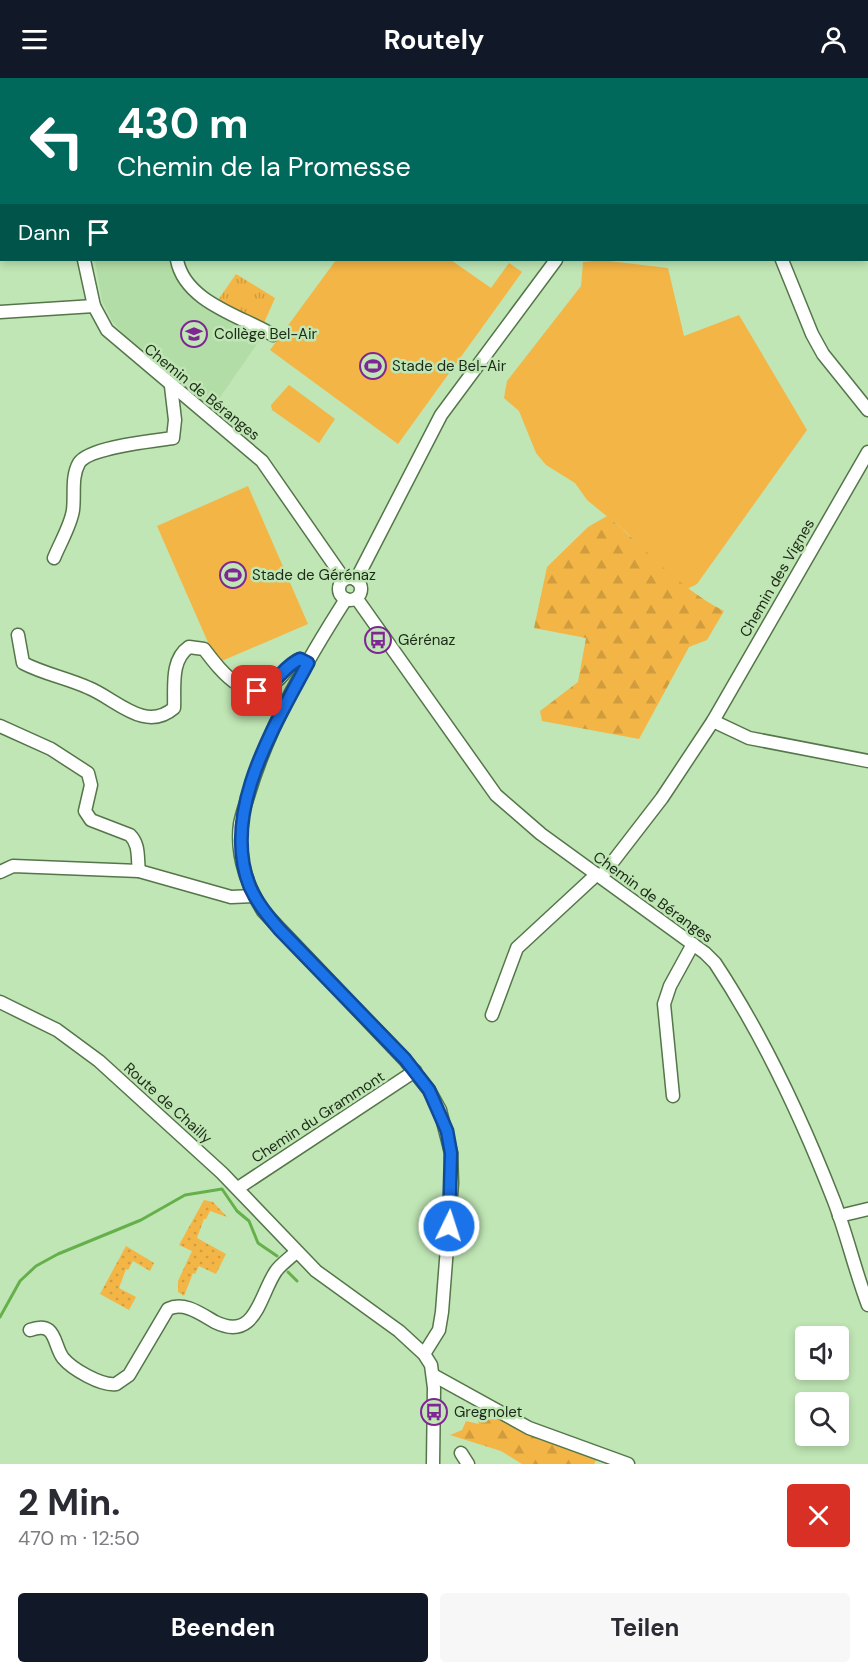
<!DOCTYPE html>
<html lang="de">
<meta charset="utf-8">
<style>
:root{--surface:#fff;--page:#f7f7f7;--text:#2b2b33;--muted:#7c7c81;--accent:#111827}
body{margin:0;font-family:"DM Sans",sans-serif;background:var(--page);color:var(--text);height:100vh;display:flex;flex-direction:column;font-size:22px;white-space:nowrap}
*{box-sizing:border-box;margin:0}
p{font-size:20px;color:var(--muted)}
.icon{flex:none;width:33px;height:33px;fill:none;stroke:currentColor;stroke-width:2;stroke-linecap:round;stroke-linejoin:round}
.map{position:relative;height:1386px;overflow:hidden}
.side{display:flex;flex-direction:column;background:var(--surface);flex:1}
.side>*{flex:none}
.guide{position:absolute;left:0px;top:0px;width:868px;height:183px;box-shadow:0 3px 9px #0003;background:#00695c;color:#fff;overflow:hidden}
.fabs{position:absolute;left:795px;top:1248px;display:grid;gap:12px}
.fabs a{display:grid;place-items:center;width:54px;height:54px;border-radius:6px;background:var(--surface);box-shadow:0 3px 9px #0003;font-size:30px}
.pin{position:absolute;display:grid;place-items:center;width:51px;height:51px;color:#fff;margin:-26px;border-radius:12px;box-shadow:0 3px 9px #0006}
.me{position:absolute;width:66px;margin:-33px;rotate:4deg;stroke-linejoin:round;filter:drop-shadow(0 0 4px #0008)}
.turn{display:flex;align-items:center;gap:21px;height:126px;padding:0 18px;font-size:27px}
.turn .icon{width:78px;height:78px;stroke-width:2.5}
.turn b{display:block;font-size:42px;line-height:51px}
.then{display:flex;align-items:center;height:57px;padding:0 18px;background:#0003;gap:12px;font-size:22px}
.round{display:grid;place-items:center;flex:none;width:63px;height:63px;border-radius:6px;background:var(--page)}
.head{display:flex;align-items:center;justify-content:space-between;height:102px;padding:0 18px}
h1{font-size:36px;font-weight:700;line-height:45px}
.button{display:flex;gap:12px;margin-top:auto;padding:12px 18px}
.button a{flex:1;height:69px;border-radius:6px;background:var(--accent);color:#fff;font-size:24px;font-weight:700;line-height:69px;text-align:center}
.button a+a{background:var(--page);color:var(--text)}
header{display:flex;justify-content:space-between;align-items:center;height:78px;padding:0 18px;background:var(--accent);color:#fff;font-size:27px;font-weight:700}
.map>svg:first-child{display:block}
.built{fill:#b3dda6}
.grass{fill:#f3b546}
.forest{fill:url(#forest-firs)}
.park{fill:url(#park-tufts)}
.garden{fill:url(#garden-dots)}
.lines{fill:none;stroke-linecap:round;stroke-linejoin:round}
.stream{stroke:#66b04c;stroke-width:3}
.minor-casing{stroke:#547649;stroke-width:15}
.minor{stroke:#fff;stroke-width:12}
.route-casing{stroke:#114b97;stroke-width:15}
.route{stroke:#1a73e8;stroke-width:10}
.labels{text-anchor:middle;stroke-width:5;stroke-linejoin:round;paint-order:stroke}
.poi-label{font-size:15px;fill:#1c2a18;stroke:#c0e6b5;text-anchor:start}
.street-label{font-size:15px;fill:#1c2a18;stroke:#c0e6b5}
</style>
<header><svg class="icon" aria-label="menu" viewBox="0 0 24 24"><path d="M4 6h16M4 12h16M4 18h16"/></svg>Routely<svg class="icon" aria-label="person" viewBox="0 0 24 24"><circle cx="12" cy="8" r="4"/><path d="M4 21q1-7 8-7t8 7"/></svg></header>
<div class="map">
<svg width="868" height="1386" viewBox="0 0 868 1386">
<defs>
<pattern id="forest-firs" width="22" height="20" patternUnits="userSpaceOnUse" patternTransform="scale(1.5)"><rect width="22" height="20" fill="#f3b546"/><path d="M5 1l3.5 6h-7zM16 11l3.5 6h-7z" fill="#d09c3d"/></pattern>
<pattern id="park-tufts" width="24" height="20" patternUnits="userSpaceOnUse" patternTransform="scale(1.5)"><rect width="24" height="20" fill="#f3b546"/><path d="M3 7l-1-3M5 7V3M7 7l1-3M15 17l-1-3M17 17v-4M19 17l1-3" fill="none" stroke="#d09c3d"/></pattern>
<pattern id="garden-dots" width="8" height="8" patternUnits="userSpaceOnUse" patternTransform="scale(1.5)"><rect width="8" height="8" fill="#f3b546"/><path d="M2 2h.1M6 6h.1" fill="none" stroke="#d09c3d" stroke-width="1.8" stroke-linecap="round"/></pattern>
</defs>
<rect width="100%" height="100%" fill="#c0e6b5"/>
<!-- built -->
<path class="built" d="M95 182H177L205 222 266 253 212 331 127 260 112 243 102 223Z"/>
<!-- grass -->
<g class="grass">
<path d="M336 182H451L491 210 509 185 522 194 398 366 270 272Z"/>
<path d="M601 182 668 190 684 258 739 237 807 352 697 506 687 511 660 489 626 454 587 422 575 405 546 387 536 375 519 333 504 320 507 303 581 208 583 184Z"/>
<path d="M289 307 335 341 319 365 272 332 271 327Z"/>
<path d="M248 408 308 546 217 585 157 448Z"/>
</g>
<!-- forest -->
<g class="forest">
<path d="M607 438C648 472 676 508 724 533L707 562 689 569 639 661 542 643 540 633 578 604 586 560 534 550 547 489 588 449Z"/>
<path d="M479 1328 598 1379 594 1386H522L501 1373 450 1357 462 1352 466 1343 479 1346 474 1332Z"/>
</g>
<!-- park -->
<path class="park" d="M236 196 275 220 264 245 216 225Z"/>
<!-- garden -->
<g class="garden">
<path d="M204 1122 213 1124 227 1139 210 1133 206 1141H204L197 1160 226 1176 216 1196 199 1188 195 1196 193 1195 184 1218 178 1214V1203L192 1173 179 1167Z"/>
<path d="M126 1168 154 1185 150 1193 133 1183 128 1192 126 1191 119 1210 136 1219 129 1232 100 1216Z"/>
</g>
<g class="lines">
<!-- stream -->
<g class="stream">
<path d="M288 1194 297 1203"/>
<path d="M0 1239 20 1203 36 1188 58 1176 141 1142 185 1117 222 1111 237 1133 249 1143 258 1165 277 1178"/>
</g>
<defs>
<g id="minor">
<path d="M201 0V2"/>
<path d="M583 0 585 2"/>
<path d="M618 0V2"/>
<path d="M106 2V0"/>
<path d="M353 2V0"/>
<path d="M867 147H868"/>
<path d="M84 182 94 228 107 252 262 383 344 501"/>
<path d="M177 182C185 224 241 238 273 257"/>
<path d="M782 182 812 256 823 276 868 332"/>
<path d="M0 234 94 228"/>
<path d="M54 480C60 465 71 447 73 432 75 417 71 399 79 385 89 369 153 363 173 360L175 342 171 308"/>
<circle cx="350" cy="511" r="11"/>
<path d="M356 502 441 337 556 182"/>
<path d="M346 521C307 582 270 646 249 715 246 725 242 735 240 746 236 777 247 807 263 833L405 982 429 1012 440 1032 451 1075 452 1105 442 1234 439 1252 424 1276"/>
<path d="M357 521 496 717 541 756 705 875 715 885C764 959 802 1041 834 1123 847 1157 855 1193 868 1227"/>
<path d="M18 557 23 585C44 596 67 600 89 610 116 621 145 655 174 630 175 610 170 582 189 569L204 571C223 596 249 630 280 600 287 593 290 585 300 581L308 585"/>
<path d="M713 643 749 660 868 683"/>
<path d="M0 648 51 671 88 695 91 707 85 733 91 742 130 757C140 767 137 780 139 793"/>
<path d="M0 794 13 788 139 793 231 819 254 818"/>
<path d="M601 799 662 720 713 643 868 374"/>
<path d="M0 924 57 952 99 983 222 1095 316 1193 399 1253 424 1276 431 1287 434 1310 433 1386"/>
<path d="M492 937 517 870 597 796"/>
<path d="M673 1018 664 926 670 908 693 866"/>
<path d="M238 1110 415 993"/>
<path d="M839 1138 868 1131"/>
<path d="M30 1252C57 1242 53 1267 63 1280 72 1291 101 1308 116 1306L129 1297 168 1231C184 1223 201 1236 215 1244 256 1264 259 1218 276 1193 281 1186 290 1180 296 1174"/>
<path d="M433 1297 529 1350 628 1386"/>
<path d="M461 1375 468 1386"/>
</g>
</defs>
<!-- minor casing -->
<use href="#minor" class="minor-casing"/>
<!-- minor -->
<use href="#minor" class="minor"/>
</g>
<g class="lines">
<defs>
<path id="route" d="M257 613C278 606 283 588 300 581L308 585C274 649 220 735 250 809 257 825 268 838 279 851L405 981 429 1012 447 1053 451 1075 449 1148"/>
</defs>
<!-- route casing -->
<use href="#route" class="route-casing"/>
<!-- route -->
<use href="#route" class="route"/>
</g>
<!-- icons -->
<defs>
<symbol id="school-ring" viewBox="-11 -11 22 22"><circle r="9.5" fill="#c0e6b5" stroke="#7e2694" stroke-width="1.5"/><path d="M0-5L7-2L0 1L-7-2ZM-4 1L0 2.5L4 1V4Q0 6-4 4Z" fill="#7e2694"/></symbol>
<symbol id="stadium-ring" viewBox="-11 -11 22 22"><circle r="9.5" fill="#c0e6b5" stroke="#7e2694" stroke-width="1.5"/><path d="M0-5a6.5 5 0 1 0 0 10a6.5 5 0 1 0 0-10ZM-3.5-1.8h7v3.6h-7Z" fill="#7e2694"/></symbol>
<symbol id="bus-ring" viewBox="-11 -11 22 22"><circle r="9.5" fill="#c0e6b5" stroke="#7e2694" stroke-width="1.5"/><path d="M-5-6H5V4H4V6H2V4H-2V6H-4V4H-5ZM-3.5-4V0h7V-4ZM-3.5 1.2v1.5H-2V1.2ZM2 1.2v1.5H3.5V1.2Z" fill="#7e2694"/></symbol>
</defs>
<g fill-rule="evenodd">
<use href="#school-ring" x="179" y="241" width="30" height="30"/>
<use href="#stadium-ring" x="358" y="273" width="30" height="30"/>
<use href="#stadium-ring" x="218" y="482" width="30" height="30"/>
<use href="#bus-ring" x="363" y="547" width="30" height="30"/>
<use href="#bus-ring" x="419" y="1319" width="30" height="30"/>
</g>
<g class="labels">
<!-- poi labels -->
<g class="poi-label">
<text x="214" y="261">Collège Bel-Air</text>
<text x="392" y="293">Stade de Bel-Air</text>
<text x="252" y="502">Stade de Gérénaz</text>
<text x="398" y="567">Gérénaz</text>
<text x="454" y="1339">Gregnolet</text>
</g>
<!-- street labels -->
<g class="street-label">
<text transform="translate(202 314) rotate(39)" y="5">Chemin de Béranges</text>
<text transform="translate(777 500) rotate(-60)" y="5">Chemin des Vignes</text>
<text transform="translate(653 819) rotate(36)" y="5">Chemin de Béranges</text>
<text transform="translate(168 1025) rotate(42)" y="5">Route de Chailly</text>
<text transform="translate(318 1039) rotate(-33)" y="5">Chemin du Grammont</text>
</g>
</g>
</svg>
<div class="fabs">
<a><svg class="icon" aria-label="sound" viewBox="0 0 24 24"><path d="M4 9h4l5-4v14l-5-4H4zM17 9q2 3 0 6"/></svg></a>
<a><svg class="icon" aria-label="search" viewBox="0 0 24 24"><circle cx="10" cy="10" r="6"/><path d="M15 15l6 6"/></svg></a>
</div>
<div class="pin" style="left:257px;top:613px;background:#d93025"><svg class="icon" aria-label="arrive" viewBox="0 0 24 24"><path d="M6 21V4h12l-3 4 3 4H6"/></svg></div>
<svg class="me" style="left:449px;top:1148px" viewBox="-20 -20 40 40"><circle r="17" fill="#1a73e8" stroke="#fff" stroke-width="3"/><path d="M0-11L8 9 0 5-8 9z" fill="#fff"/></svg>
<div class="guide">
<div class="turn"><svg class="icon" aria-label="left" viewBox="0 0 24 24"><path d="M17 20v-9H6M10 6l-5 5 5 5"/></svg><div><b>430 m</b>Chemin de la Promesse</div></div>
<div class="then">Dann<svg class="icon" aria-label="arrive" viewBox="0 0 24 24"><path d="M6 21V4h12l-3 4 3 4H6"/></svg></div>
</div>
</div>
<section class="side">
<div class="head"><div><h1>2 Min.</h1><p>470 m · 12:50</p></div><a class="round" style="background:#d93025;color:#fff"><svg class="icon" aria-label="close" viewBox="0 0 24 24"><path d="M6 6l12 12M18 6L6 18"/></svg></a></div>
<div class="button"><a>Beenden</a><a>Teilen</a></div>
</section>
